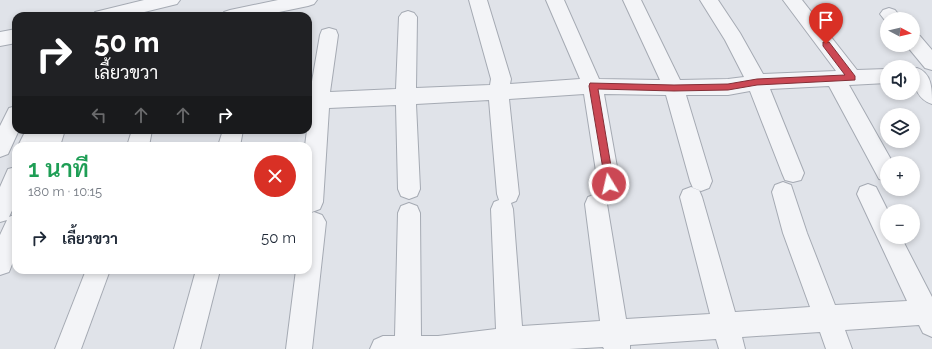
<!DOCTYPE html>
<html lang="th">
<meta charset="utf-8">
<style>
:root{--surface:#fff;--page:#f2f2f3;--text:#1f2937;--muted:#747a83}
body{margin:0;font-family:Raleway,Sarabun,sans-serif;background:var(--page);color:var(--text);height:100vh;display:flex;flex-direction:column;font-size:15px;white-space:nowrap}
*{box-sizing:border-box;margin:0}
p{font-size:13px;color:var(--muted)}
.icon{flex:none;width:22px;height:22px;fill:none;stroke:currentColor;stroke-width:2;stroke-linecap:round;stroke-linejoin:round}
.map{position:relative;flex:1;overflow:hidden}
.drawer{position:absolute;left:12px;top:142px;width:300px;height:132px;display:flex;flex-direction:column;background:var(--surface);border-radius:12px;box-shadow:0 2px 6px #0003}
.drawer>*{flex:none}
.guide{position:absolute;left:12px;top:12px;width:300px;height:122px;border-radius:12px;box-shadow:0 2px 6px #0003;background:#202124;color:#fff;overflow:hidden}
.needle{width:26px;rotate:97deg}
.buttons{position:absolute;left:880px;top:12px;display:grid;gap:8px}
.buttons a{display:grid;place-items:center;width:40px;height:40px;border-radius:50%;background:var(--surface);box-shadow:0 2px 6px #0003;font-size:20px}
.pin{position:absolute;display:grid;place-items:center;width:34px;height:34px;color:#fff;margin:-41px -17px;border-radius:50% 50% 50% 0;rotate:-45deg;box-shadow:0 0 4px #0007}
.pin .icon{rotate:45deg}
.me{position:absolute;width:44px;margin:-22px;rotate:351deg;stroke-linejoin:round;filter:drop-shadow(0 0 3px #0008)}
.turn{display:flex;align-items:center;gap:14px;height:84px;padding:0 16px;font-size:18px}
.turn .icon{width:52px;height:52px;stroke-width:2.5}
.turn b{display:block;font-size:28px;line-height:34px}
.lanes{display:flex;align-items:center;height:38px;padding:0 16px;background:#0003;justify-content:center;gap:20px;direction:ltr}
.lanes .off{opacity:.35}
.round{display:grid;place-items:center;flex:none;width:42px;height:42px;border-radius:21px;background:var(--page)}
.headline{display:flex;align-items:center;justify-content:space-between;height:68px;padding:0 16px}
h1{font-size:24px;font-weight:600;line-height:30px;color:#1e9e55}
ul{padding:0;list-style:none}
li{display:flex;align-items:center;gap:12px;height:56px;padding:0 16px}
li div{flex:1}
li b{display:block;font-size:15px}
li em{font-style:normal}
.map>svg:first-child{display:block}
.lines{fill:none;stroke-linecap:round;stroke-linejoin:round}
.minor-casing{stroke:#a5aab3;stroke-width:2}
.minor{fill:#f3f4f7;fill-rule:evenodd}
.route{fill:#cb4854;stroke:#842f37}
</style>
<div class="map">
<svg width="932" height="349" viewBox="0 0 932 349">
<rect width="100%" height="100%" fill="#e0e3e9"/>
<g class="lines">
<defs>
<g id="minor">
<path d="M144 0H180L177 4 128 16H92L95 12Z"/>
<path d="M278 0H317L314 4 308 6 260 16H221L224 12 230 10Z"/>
<path d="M469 0H487L511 79 510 84 580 79 546 0H564L599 79 660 80 623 0H641L680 80 728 79 744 77 725 40 700 0H718L740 33 763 74 836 71 783 0H802L857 70 887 69V83L849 85 893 163H887V181L879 179 829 86 770 89 804 173 801 180 793 182 785 180 782 173 750 91 728 95H686L712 181 709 188 701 191 693 188 690 181 666 95 604 94 620 184 617 191 609 194 601 191 598 184 584 94 509 99 519 194 516 201 511 203 513 209 522 326 600 321 585 204 588 197 596 194 604 197 607 204 626 319 710 314 680 197 683 190 691 187 699 190 702 197 735 312 810 307 783 233 772 192 775 185 783 182 791 185 807 233 835 305 907 301 857 194 860 187 868 184 876 187 888 211H887V237H901L932 297V337L923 333 919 325 845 330 852 349H826L820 332 742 337 745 349H719L716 339 630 345V349H604L603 347 569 349H370L374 340 383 336H395L398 213 401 206 409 203 417 206 420 213 421 336H438L496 329 491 209 494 202 499 200 497 194 489 100 416 104 420 189 417 196 409 199 401 196 398 189 396 105 329 108 323 202 320 209 312 212 308 211V146H305L307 130H308V93H310L320 35 322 30 329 28 336 30 338 35 330 92 396 89 399 17 402 13 408 11 414 13 417 17 416 88 490 85 491 79Z"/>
<path d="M889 8 895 10 902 19H887V23L880 14 883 10Z"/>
<path d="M16 29V43L0 46V32Z"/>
<path d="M913 34 920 36 932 50V70L925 68 906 45H913Z"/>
<path d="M917 68C932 73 932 89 932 104 916 99 913 84 913 69Z"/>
<path d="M16 106V130H19L8 154 0 157V126L9 108Z"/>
<path d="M26 130H65L60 146H18Z"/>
<path d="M132 130H152L149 146H127Z"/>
<path d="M223 130H243L240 146H218Z"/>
<path d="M16 167V202L9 217 16 214V254L9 272 0 275V235L7 220 0 222V187L8 169Z"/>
<path d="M314 212 322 215 326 222 312 349H286L296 270H308V214Z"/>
<path d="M86 270H110L81 349H55Z"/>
<path d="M196 270H220L200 349H174Z"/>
</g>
</defs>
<!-- minor casing -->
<use href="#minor" class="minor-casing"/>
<!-- minor -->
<use href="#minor" class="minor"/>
</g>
<!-- route -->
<path class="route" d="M823 42H829L855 76V80L757 85 728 90 674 91 598 89 614 184 613 187H606L589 86 590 83 674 85 728 84 757 79 845 75 823 46Z"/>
</svg>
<div class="buttons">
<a><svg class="needle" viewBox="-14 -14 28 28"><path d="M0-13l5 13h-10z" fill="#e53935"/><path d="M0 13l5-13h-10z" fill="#747a83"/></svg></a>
<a><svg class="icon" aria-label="sound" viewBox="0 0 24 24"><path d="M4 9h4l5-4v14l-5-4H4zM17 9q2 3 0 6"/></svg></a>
<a><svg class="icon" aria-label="layers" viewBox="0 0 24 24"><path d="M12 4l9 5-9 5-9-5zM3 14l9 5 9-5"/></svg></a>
<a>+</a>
<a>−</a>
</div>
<div class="pin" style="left:826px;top:44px;background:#d93025"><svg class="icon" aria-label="arrive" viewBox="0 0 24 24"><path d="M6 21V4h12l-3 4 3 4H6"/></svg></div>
<svg class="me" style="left:609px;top:184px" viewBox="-20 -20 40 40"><circle r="17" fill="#cb4854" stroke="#fff" stroke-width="3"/><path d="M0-11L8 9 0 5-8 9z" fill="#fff"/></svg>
<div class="guide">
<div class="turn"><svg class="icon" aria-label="right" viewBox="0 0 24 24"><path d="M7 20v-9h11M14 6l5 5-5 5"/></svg><div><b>50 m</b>เลี้ยวขวา</div></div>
<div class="lanes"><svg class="icon off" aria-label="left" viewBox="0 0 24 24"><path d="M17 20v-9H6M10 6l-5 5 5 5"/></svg><svg class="icon off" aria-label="ahead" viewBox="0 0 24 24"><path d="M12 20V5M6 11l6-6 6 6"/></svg><svg class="icon off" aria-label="ahead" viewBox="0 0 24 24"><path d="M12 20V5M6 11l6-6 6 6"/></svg><svg class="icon" aria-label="right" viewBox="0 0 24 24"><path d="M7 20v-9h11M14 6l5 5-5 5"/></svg></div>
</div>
<section class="drawer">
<div class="headline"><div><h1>1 นาที</h1><p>180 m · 10:15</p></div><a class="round" style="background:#d93025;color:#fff"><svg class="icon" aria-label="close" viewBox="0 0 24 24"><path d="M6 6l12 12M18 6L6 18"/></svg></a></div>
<ul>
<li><svg class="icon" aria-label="right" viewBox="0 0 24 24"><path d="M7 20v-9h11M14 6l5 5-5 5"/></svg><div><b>เลี้ยวขวา</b></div><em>50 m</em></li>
</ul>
</section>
</div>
